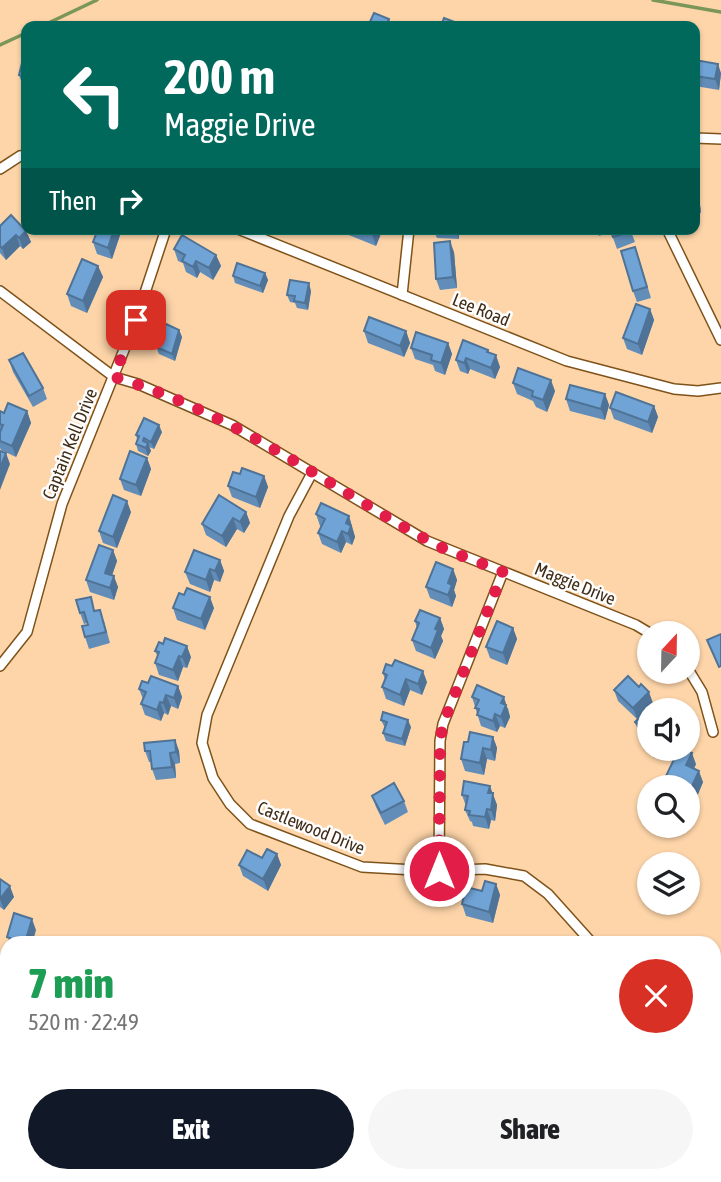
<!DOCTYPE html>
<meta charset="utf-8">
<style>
:root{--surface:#fff;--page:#f6f6f6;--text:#202124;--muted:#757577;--accent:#111827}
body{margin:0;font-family:"Asap Condensed",sans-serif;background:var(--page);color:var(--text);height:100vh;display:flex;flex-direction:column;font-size:26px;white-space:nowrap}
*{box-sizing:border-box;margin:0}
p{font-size:23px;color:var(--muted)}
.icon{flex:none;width:38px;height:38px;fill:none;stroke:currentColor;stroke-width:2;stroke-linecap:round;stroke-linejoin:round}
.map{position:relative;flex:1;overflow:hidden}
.sheet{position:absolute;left:0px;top:936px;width:721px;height:247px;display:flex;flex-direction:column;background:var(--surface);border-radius:21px 21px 0 0;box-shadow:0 2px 5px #0004}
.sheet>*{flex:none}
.banner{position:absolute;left:21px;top:21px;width:679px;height:214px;border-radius:14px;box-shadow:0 2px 5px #0004;background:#00695c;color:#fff;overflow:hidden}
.needle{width:46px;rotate:22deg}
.buttons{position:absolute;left:637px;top:621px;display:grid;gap:14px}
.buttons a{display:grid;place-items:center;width:63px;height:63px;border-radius:50%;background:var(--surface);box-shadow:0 2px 5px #0004;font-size:35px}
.pin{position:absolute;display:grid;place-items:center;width:60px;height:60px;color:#fff;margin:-30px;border-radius:14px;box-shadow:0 4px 10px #0006}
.me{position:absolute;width:77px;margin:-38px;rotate:0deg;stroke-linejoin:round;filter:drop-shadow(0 0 5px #0008)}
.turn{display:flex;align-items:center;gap:24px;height:147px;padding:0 28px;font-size:32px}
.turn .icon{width:91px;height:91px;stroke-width:2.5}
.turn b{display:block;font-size:49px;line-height:60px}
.then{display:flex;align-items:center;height:66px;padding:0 28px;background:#0003;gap:14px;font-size:26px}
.round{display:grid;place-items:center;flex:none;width:74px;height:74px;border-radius:37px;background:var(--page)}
.headline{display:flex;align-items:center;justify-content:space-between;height:119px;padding:0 28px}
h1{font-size:42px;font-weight:800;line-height:52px;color:#1e9e55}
.button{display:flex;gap:14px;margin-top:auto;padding:14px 28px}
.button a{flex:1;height:80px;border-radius:42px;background:var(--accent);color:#fff;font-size:28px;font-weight:800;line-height:80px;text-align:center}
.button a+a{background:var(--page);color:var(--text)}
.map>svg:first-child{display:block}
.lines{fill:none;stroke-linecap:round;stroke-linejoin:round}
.stream{stroke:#7a9658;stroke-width:3.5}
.minor-casing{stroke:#7e5219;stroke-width:12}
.minor{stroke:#fff;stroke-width:9}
.wall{fill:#618db8}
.shaded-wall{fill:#4f7396}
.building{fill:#71a4d6;stroke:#4f7396;stroke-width:2}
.route{stroke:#e11d48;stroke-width:12;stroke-dasharray:0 21.6}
.labels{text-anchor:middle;stroke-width:5;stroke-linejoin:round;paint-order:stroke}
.street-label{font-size:18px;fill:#412d17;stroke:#fefefe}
</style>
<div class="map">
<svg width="721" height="1182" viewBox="0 0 721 1182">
<rect width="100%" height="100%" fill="#fed5a9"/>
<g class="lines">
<!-- stream -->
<g class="stream">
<path d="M653 0 721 12"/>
<path d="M42 26 97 0"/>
<path d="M0 45 26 33"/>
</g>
<defs>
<g id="minor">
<path d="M695 138 721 139"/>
<path d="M0 169 20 156 26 155"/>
<path d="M238 229 567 361 674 389 698 391 721 388"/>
<path d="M667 229 721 340"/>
<path d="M0 291 114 377 138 384 232 425 427 541 636 625 651 634"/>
<path d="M402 295 409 229"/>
<path d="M312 473 289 516 207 715 202 743 213 778 230 804 250 824 362 867 432 871 485 869 524 876 548 894 592 943"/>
<path d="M0 666 27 632 62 504 136 320 166 229"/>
<path d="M688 669 702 692 713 732"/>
<path d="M439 871 440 741 443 724 503 572"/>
<path d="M714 1041 721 1043"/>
<path d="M285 1176 294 1182"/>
<path d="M25 1182 35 1176"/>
</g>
</defs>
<!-- minor casing -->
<use href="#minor" class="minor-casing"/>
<!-- minor -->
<use href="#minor" class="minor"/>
</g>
<!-- wall -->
<g class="wall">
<path d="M26 60V87L23 86 19 75Z"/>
<path d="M695 60 721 73 719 90 695 86Z"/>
<path d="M695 181 698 189 701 213 695 214Z"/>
<path d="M0 226 26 231 31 242 23 249 20 246 6 260 0 253Z"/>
<path d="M122 229 112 259 97 254 93 242Z"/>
<path d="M338 229H381L382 231 376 246 339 231Z"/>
<path d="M433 229H459V239L437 238Z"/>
<path d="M596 229H630L635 242 617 249 611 232 599 236Z"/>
<path d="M174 249 216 255 221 266 213 280 200 272 197 278 186 272 183 263 178 261Z"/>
<path d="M454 252 457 288 440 290 436 279Z"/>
<path d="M639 258 651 298 637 302 633 291Z"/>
<path d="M98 266 103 277 87 313 71 306 67 294Z"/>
<path d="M265 273 268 280 263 293 235 283 233 276Z"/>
<path d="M311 291 308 310 297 308 295 303 290 302 287 295Z"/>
<path d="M650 309 654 320 642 355 627 349 623 338Z"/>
<path d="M179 330 182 337 175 361 159 354 156 347Z"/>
<path d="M364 331H406L410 343 404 357 368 343Z"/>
<path d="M448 343 452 354 445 375 435 371 433 365 415 359 411 348Z"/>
<path d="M488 350 500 367 495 379 470 369 468 374 460 371 456 360Z"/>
<path d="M9 360 43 388 47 399 33 407 13 372Z"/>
<path d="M513 383 555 391 547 412 536 407 533 401 517 394Z"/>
<path d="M605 394 609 405 605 420 570 411 566 399Z"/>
<path d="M654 406 658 417 652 433 614 419 610 408Z"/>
<path d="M0 411 4 413 27 411 31 423 16 457 1 450 0 448Z"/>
<path d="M162 432 154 449 149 447 151 451 148 456 138 451 136 444 137 439 136 435Z"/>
<path d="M147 458 151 469 141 496 124 490 120 479Z"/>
<path d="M240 474 264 476 268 487 260 508 232 497 228 486Z"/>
<path d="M131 512 117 548 103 543 99 531Z"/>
<path d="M246 512 250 523 244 533 237 529 226 547 206 535 202 524Z"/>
<path d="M316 514 349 516 355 537 352 545 346 542 341 553 322 544 318 533 322 526H320Z"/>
<path d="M113 550 117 561 112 575 118 587 114 600 90 592 86 580Z"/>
<path d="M220 560 224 571 220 582 214 580 210 592 190 584 185 572Z"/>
<path d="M453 569 457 580 454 590 456 596 452 607 430 598 426 587Z"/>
<path d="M184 595 214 608 205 630 177 620 173 608Z"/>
<path d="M96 611 104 621 110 643 89 649 85 637 88 625 87 623 84 624 80 613Z"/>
<path d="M440 618 444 629 441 636 443 641 435 659 416 651 412 640 417 628 415 621Z"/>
<path d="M513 628 517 639 507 665 490 658 486 647Z"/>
<path d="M155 651 191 657 187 668 183 667 178 681 159 675 155 663 158 657Z"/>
<path d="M383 673 427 682 422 695 410 690 404 706 386 699 382 687 385 680Z"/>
<path d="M148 683 178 686 182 697 178 709 171 706 168 715 164 713 161 721 145 715 141 704 143 699 139 689Z"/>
<path d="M614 690 653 703 637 719 618 701Z"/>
<path d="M472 697 508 708 510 717 505 728 500 726 497 732 481 726Z"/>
<path d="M649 710V749H664L655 758 648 751 644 740 645 739 639 733 635 722Z"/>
<path d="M381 720 411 727 405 746 386 741 383 733 385 728Z"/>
<path d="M493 737 497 748 495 761 487 759 484 775 465 771 461 759 468 742Z"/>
<path d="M175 740 179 751 180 763 175 764 176 778 156 780 152 769 151 762H149L145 751Z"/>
<path d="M696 764 694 769 703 782 696 799 688 795V788L670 787 666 776Z"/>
<path d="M492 793 497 805 495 821 491 820 489 829 473 826 472 822 470 821 465 810 466 806 462 795Z"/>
<path d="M372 796 404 801 408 812 385 825 376 807Z"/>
<path d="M277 854 281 865 268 891 243 876 239 865Z"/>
<path d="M0 879 14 897 4 910 0 907Z"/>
<path d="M496 884 500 895 493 923 466 916 462 904 482 891Z"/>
<path d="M714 1136 721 1182H708L706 1176H714Z"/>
<path d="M411 1176H434L441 1182H414Z"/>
</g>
<!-- shaded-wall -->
<g class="shaded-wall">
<path d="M389 19 391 26H386Z"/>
<path d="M718 64 721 73 719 90 715 79Z"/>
<path d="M695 181 698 189 701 213 697 202Z"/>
<path d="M114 229H122L112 259 108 248Z"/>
<path d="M374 229H381L382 231 376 246 372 234Z"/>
<path d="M455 229H459V239Z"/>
<path d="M26 231 31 242 23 249 19 238Z"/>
<path d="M16 235 20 246 6 260 2 248Z"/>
<path d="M450 241 454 252 457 288 453 277Z"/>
<path d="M216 255 221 266 213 280 209 268Z"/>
<path d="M196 261 200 272 197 278 193 267Z"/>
<path d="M98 266 103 277 87 313 83 301Z"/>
<path d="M265 273 268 280 263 293 260 286Z"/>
<path d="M309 283 311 291 308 310 305 303Z"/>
<path d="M650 309 654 320 642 355 638 344Z"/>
<path d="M179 330 182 337 175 361 172 354Z"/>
<path d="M406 331 410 343 404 357 400 346Z"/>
<path d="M448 343 452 354 445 375 441 363Z"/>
<path d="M496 355 500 367 495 379 491 368Z"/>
<path d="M466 358 470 369 468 374 464 363Z"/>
<path d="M551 380 555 391 547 412 543 400Z"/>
<path d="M605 394 609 405 605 420 601 409Z"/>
<path d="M654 406 658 417 652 433 648 422Z"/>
<path d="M27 411 31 423 16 457 12 446Z"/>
<path d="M159 425 162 432 154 449 151 442Z"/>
<path d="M144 438 147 445 148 443 151 451 148 456 143 441Z"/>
<path d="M6 453 10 464 0 490V468Z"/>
<path d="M147 458 151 469 141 496 136 485Z"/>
<path d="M264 476 268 487 260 508 256 497Z"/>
<path d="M127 501 131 512 117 548 113 537Z"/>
<path d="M246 512 250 523 244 533 240 522Z"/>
<path d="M349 516 355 537 352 545 348 534 346 523Z"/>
<path d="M233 518 237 529 226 547 222 536Z"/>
<path d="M342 531 346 542 341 553 337 542Z"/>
<path d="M113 550 117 561 109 584 105 573Z"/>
<path d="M220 560 224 571 220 582 215 571Z"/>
<path d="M210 569 214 580 210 592 206 580Z"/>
<path d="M453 569 457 580 454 590 456 596 452 607 448 595V583Z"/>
<path d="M114 576 118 587 114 600 110 588Z"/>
<path d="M210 597 214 608 205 630 201 619Z"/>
<path d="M440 618 444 629 441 636 443 641 435 659 431 648 435 629Z"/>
<path d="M513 628 517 639 507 665 503 653Z"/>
<path d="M187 646 191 657 187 668 182 657Z"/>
<path d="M179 656 183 667 178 681 173 670Z"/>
<path d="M423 671 427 682 422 695 418 684Z"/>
<path d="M406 679 410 690 404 706 400 695Z"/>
<path d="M178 686 182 697 178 709 174 698Z"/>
<path d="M649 692 653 703 637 719 633 708Z"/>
<path d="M166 695 171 706 168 715 163 703Z"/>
<path d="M504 697 510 717 505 728 501 717V703Z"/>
<path d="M160 702 164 713 161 721 157 710Z"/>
<path d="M495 714 500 726 497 732 493 721Z"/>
<path d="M408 720 411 727 405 746 402 739Z"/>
<path d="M493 737 497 748 495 761 491 750Z"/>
<path d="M175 740 179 751 180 763 176 752Z"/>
<path d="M483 748 487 759 484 775 480 763Z"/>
<path d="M652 749H664L655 758Z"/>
<path d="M170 753 175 764 176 778 172 767Z"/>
<path d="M692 753 696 764 690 776 686 765Z"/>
<path d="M699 771 703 782 696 799 691 788Z"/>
<path d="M490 786 497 805 495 821 491 810 488 793Z"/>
<path d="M487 809 491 820 489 829 485 817Z"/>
<path d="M277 854 281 865 268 891 263 879Z"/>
<path d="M496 884 500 895 493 923 489 912Z"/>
<path d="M10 886 14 897 4 910 0 899Z"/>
<path d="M32 919 36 930 33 941 34 943H30L27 936Z"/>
<path d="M7 1128V1142L0 1146V1132Z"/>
<path d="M721 1153V1182L718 1175Z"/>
</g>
<!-- building -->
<g class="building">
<path d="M374 13 389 19 386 26H368Z"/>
<path d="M444 18 465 26H441Z"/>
<path d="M23 59 26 60V77L19 75Z"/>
<path d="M695 60 718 64 715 79 695 76Z"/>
<path d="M695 186 697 202H695Z"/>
<path d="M11 215 26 231 19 238 16 235 2 248 0 246V226Z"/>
<path d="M98 229H114L108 248 93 242Z"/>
<path d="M359 229H374L372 234Z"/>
<path d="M610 229H630L631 231 613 237Z"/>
<path d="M182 235 216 255 209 268 196 261 193 267 182 261 185 255 174 249Z"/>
<path d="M450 241 453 277 436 279 434 243Z"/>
<path d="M635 247 647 287 633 291 621 251Z"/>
<path d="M82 259 98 266 83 301 67 294Z"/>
<path d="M237 263 265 273 260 286 233 276Z"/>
<path d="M290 280 309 283 305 303 294 301 295 296 287 295Z"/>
<path d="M636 304 650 309 638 344 623 338Z"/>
<path d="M369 317 406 331 400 346 364 331Z"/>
<path d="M166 324 179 330 172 354 156 347Z"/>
<path d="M416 332 448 343 441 363 431 360 432 355 411 348Z"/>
<path d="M463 340 488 350 487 352 496 355 491 368 466 358 464 363 456 360Z"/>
<path d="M23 353 43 388 29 396 9 360Z"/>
<path d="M518 368 551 380 543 400 532 396 533 391 513 383Z"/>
<path d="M570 385 605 394 601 409 566 399Z"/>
<path d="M616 392 654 406 648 422 610 408Z"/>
<path d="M8 403 27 411 12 446 0 441V432L3 425 0 424V411L4 413Z"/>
<path d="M144 418 159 425 151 442 144 438 143 441 148 443 146 448 136 444 139 436 136 435Z"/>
<path d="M0 451 6 453 0 468Z"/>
<path d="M130 451 147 458 136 485 120 479Z"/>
<path d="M242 468 264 476 256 497 228 486 233 472 240 474Z"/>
<path d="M113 495 127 501 113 537 99 531Z"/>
<path d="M219 495 246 512 240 522 233 518 222 536 202 524Z"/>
<path d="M321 503 349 516 346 523 351 526 348 534 342 531 337 542 318 533 325 519 316 514Z"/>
<path d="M99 545 113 550 105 573 114 576 110 588 86 580Z"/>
<path d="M194 550 220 560 215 571 210 569 206 580 185 572Z"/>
<path d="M436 562 453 569 448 583 452 585 448 595 426 587Z"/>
<path d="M187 588 210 597 201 619 173 608 179 593 184 595Z"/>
<path d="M91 597 94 611 100 610 106 632 85 637 82 626 88 625 84 612 80 613 76 600Z"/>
<path d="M420 610 440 618 435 629 438 630 431 648 412 640 419 623 415 621Z"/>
<path d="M497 621 513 628 503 653 486 647Z"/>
<path d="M721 634V666L719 667 707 640Z"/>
<path d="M165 638 187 646 182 657 179 656 173 670 155 663 159 652 155 651 159 642 163 644Z"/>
<path d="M395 660 423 671 418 684 406 679 400 695 382 687 387 675 383 673 386 664 392 666Z"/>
<path d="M151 676 178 686 174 698 166 695 163 703 160 702 157 710 141 704 146 692 139 689 142 681 148 683Z"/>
<path d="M628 676 639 687 641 684 649 692 633 708 614 690Z"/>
<path d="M477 685 504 697 501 703 506 705 501 717 495 714 493 721 477 715 479 709 475 708 479 700 472 697Z"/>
<path d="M650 707 654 710H649V745L644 740 648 735 635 722Z"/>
<path d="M383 712 408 720 402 739 383 733 387 722 381 720Z"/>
<path d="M470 732 493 737 491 750 483 748 480 763 461 759 464 742H468Z"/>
<path d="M175 740 176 752 170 753 172 767 152 769 150 751H145L144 743Z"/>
<path d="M679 749H683L692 753 686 765 699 771 691 788 666 776Z"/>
<path d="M464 781 490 786 488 793H493L491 810 487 809 485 817 469 815 470 811 465 810 468 796 462 795Z"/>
<path d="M394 783 404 801 381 813 372 796Z"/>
<path d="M267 849 277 854 263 879 239 865 247 850 262 858Z"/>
<path d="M0 879 10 886 0 899Z"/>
<path d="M485 881 496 884 489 912 462 904 466 887 482 891Z"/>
<path d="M14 913 32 919 27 936 32 937 30 943H9L10 938 7 937Z"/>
<path d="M7 1110V1128L0 1132V1115Z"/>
<path d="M714 1136 721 1137V1153L718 1175 714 1174Z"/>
<path d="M98 1176H135L137 1182H93L92 1177Z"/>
<path d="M154 1176H193L192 1182H153Z"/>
<path d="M413 1176H434L441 1182H421Z"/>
</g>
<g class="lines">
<!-- route -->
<path class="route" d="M136 320 114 377C227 410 323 482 425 539 449 553 478 561 503 572L443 724 440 741 439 871"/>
</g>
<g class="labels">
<!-- street labels -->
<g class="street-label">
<text transform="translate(481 310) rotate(22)" y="6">Lee Road</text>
<text transform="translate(70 444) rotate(-68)" y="6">Captain Kell Drive</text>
<text transform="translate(575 584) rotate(22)" y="6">Maggie Drive</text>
<text transform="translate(311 828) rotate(22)" y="6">Castlewood Drive</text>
</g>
</g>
</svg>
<div class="buttons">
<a><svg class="needle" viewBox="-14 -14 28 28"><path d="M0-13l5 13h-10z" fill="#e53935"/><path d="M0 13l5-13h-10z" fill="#757577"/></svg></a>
<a><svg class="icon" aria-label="sound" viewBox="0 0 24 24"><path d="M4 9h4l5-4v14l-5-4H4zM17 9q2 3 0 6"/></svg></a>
<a><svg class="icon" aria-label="search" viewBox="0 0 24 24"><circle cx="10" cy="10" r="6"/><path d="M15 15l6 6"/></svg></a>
<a><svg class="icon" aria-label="layers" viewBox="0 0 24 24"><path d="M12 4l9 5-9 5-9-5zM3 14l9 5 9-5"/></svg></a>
</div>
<div class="pin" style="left:136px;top:320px;background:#d93025"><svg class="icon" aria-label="arrive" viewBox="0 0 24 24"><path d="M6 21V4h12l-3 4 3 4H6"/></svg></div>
<svg class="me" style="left:439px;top:871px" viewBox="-20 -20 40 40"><circle r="17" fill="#e11d48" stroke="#fff" stroke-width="3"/><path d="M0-11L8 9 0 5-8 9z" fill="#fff"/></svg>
<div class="banner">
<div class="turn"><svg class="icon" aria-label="left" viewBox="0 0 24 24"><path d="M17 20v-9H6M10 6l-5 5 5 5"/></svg><div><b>200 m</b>Maggie Drive</div></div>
<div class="then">Then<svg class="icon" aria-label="right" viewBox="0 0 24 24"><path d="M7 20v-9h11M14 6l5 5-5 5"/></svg></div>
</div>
<section class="sheet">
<div class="headline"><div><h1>7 min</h1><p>520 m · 22:49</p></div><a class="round" style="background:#d93025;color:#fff"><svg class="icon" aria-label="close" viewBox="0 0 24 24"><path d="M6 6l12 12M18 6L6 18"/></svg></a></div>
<div class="button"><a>Exit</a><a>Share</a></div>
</section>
</div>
